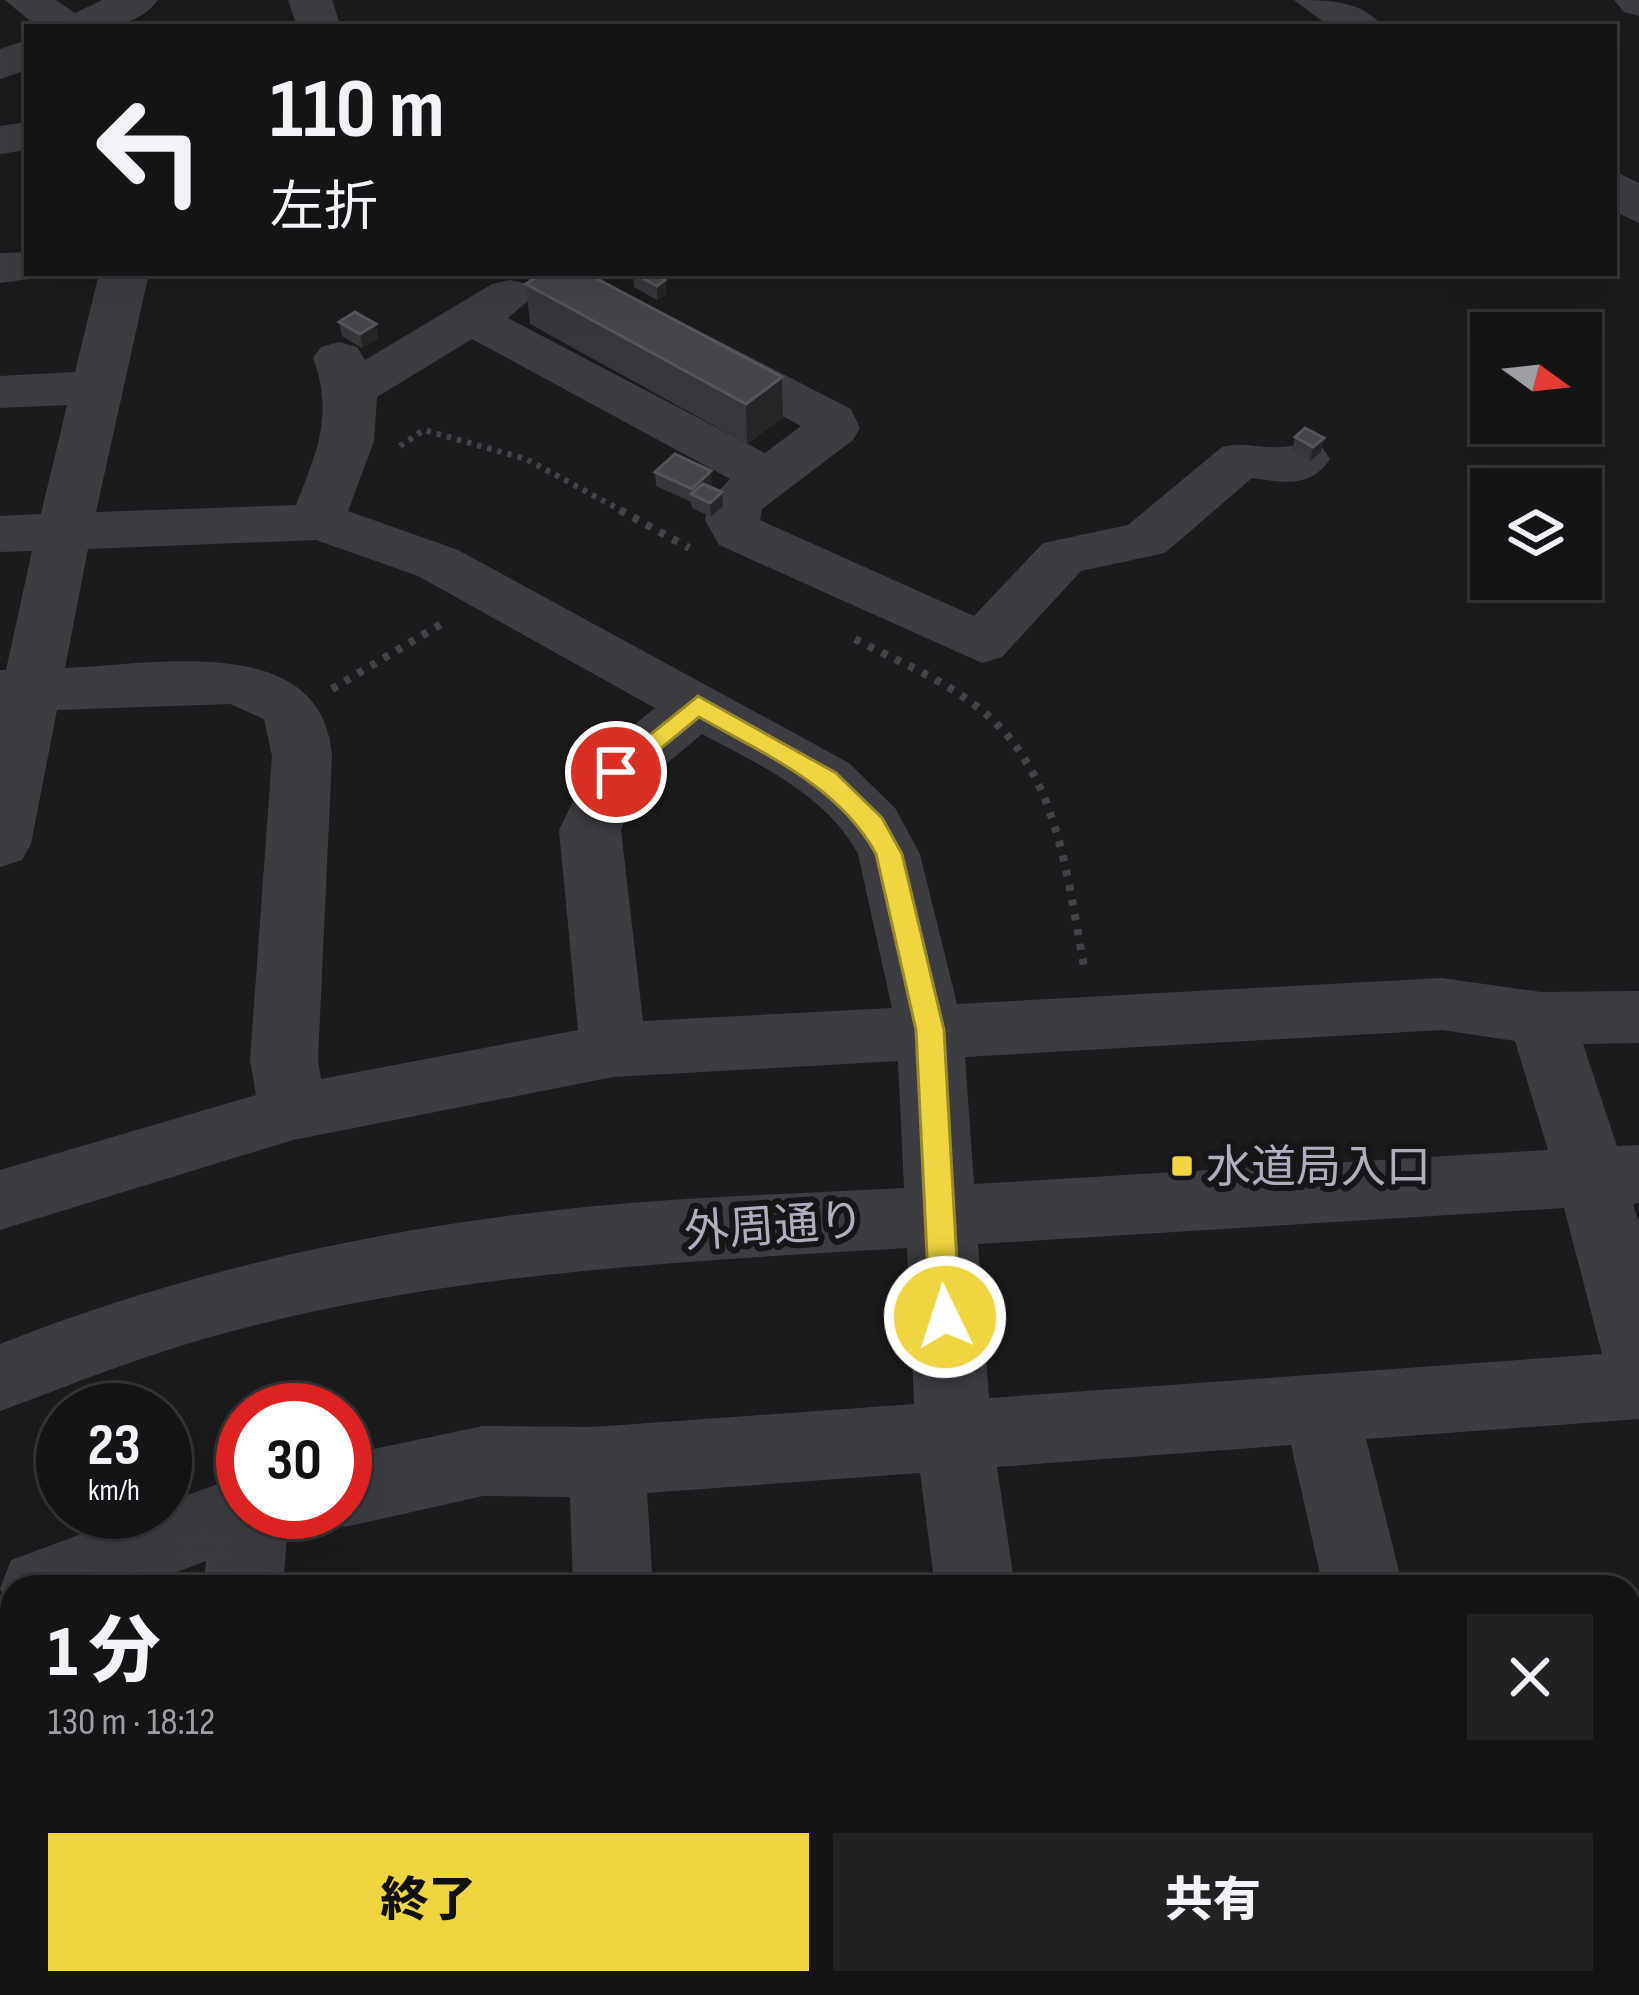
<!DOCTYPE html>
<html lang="ja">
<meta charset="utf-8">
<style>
:root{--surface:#141416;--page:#212123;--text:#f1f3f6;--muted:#9d9ea1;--line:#333335;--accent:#efd541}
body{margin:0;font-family:"Sofia Sans Condensed","Noto Sans JP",sans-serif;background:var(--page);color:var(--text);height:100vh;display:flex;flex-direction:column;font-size:45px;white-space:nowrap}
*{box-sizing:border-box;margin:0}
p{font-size:39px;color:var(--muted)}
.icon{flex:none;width:66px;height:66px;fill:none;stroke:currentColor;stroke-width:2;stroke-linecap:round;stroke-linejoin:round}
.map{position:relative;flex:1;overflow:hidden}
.side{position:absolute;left:0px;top:1575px;width:1641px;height:420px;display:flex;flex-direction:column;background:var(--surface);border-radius:36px 36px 0 0;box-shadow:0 12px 48px #0002,0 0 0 3px var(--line)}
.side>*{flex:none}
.banner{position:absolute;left:24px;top:24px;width:1593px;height:252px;border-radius:0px;box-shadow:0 12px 48px #0002,0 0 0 3px var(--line);background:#141416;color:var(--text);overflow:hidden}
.needle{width:78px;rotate:105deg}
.tools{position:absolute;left:1470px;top:312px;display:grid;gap:24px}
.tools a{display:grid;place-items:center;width:132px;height:132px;border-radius:0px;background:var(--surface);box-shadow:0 12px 48px #0002,0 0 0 3px var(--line);font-size:60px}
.speed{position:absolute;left:36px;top:1383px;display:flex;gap:24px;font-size:60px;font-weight:700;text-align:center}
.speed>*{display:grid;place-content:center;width:156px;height:156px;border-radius:50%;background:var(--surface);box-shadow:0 12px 48px #0002,0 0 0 3px var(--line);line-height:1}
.speed small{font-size:30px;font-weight:400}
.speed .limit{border:18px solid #d22;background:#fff;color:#111}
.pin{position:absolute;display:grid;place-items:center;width:102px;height:102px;color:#fff;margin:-51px;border:6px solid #fff;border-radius:50%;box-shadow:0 3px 12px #0007}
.me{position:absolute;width:132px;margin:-66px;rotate:356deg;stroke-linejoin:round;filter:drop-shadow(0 0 9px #0008)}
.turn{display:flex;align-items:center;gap:42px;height:252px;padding:0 48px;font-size:54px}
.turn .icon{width:156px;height:156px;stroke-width:2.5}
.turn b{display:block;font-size:84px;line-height:102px}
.round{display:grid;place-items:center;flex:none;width:126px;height:126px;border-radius:0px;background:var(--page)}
.overview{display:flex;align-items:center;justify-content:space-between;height:204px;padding:0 48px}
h1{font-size:72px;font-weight:800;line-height:90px}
.cta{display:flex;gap:24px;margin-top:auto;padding:24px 48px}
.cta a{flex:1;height:138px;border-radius:0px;background:var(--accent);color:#111;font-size:48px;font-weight:800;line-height:138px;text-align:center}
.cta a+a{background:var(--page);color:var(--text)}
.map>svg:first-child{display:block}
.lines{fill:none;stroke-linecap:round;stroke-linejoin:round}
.path-far1{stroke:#424249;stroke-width:6;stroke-dasharray:4.5 6;stroke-linecap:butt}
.path{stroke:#424249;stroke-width:8;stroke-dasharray:6 9;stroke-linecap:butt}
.minor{fill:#3c3c42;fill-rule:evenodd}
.wall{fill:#37373b}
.shaded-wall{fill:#262629}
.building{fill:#444449;stroke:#54555b;stroke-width:3}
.route{fill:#efd541;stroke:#9b8a2a;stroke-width:3}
.poi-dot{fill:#efd541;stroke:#161618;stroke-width:4.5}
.labels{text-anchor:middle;stroke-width:12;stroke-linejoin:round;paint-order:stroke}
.poi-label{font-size:45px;fill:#aeafbc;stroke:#161618;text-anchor:start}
.street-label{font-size:45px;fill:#aeafbc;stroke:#161618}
</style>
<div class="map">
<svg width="1639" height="1995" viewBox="0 0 1639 1995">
<rect width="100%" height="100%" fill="#1b1b1d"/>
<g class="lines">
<!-- path-far1 -->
<path class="path-far1" d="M400 446 424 430 526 459 626 513"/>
<!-- path -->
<g class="path">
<path d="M620 510 689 548"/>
<path d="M855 639C895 660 940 678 976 706 1059 768 1067 878 1085 972"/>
<path d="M332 689 448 620"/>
</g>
<!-- minor -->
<g class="minor">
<path d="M5 0H56L75 13 102 0H158C132 36 76 27 37 27Z"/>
<path d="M288 0H332L341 27H297Z"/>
<path d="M1294 0C1328 0 1362 0 1383 27H1330Z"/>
<path d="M1614 0H1639V16L1624 12Z"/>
<path d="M27 40V70L0 79V49Z"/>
<path d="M27 122V150L0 154V126Z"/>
<path d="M1614 171 1639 183V223L1614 211Z"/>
<path d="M27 252V273H47L44 277 0 283V253Z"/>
<path d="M99 273H149L96 512 296 505C317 452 334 414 313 358L321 347 339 342 357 347 365 360 492 284 510 280 528 284 535 295 508 318 765 453 801 426 531 283 523 273H586L851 409 860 428 853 440 762 509 760 520 974 616 1043 543 1128 525 1222 447C1244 441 1261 449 1282 447 1299 446 1305 442 1322 447L1330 459C1310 489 1283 482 1252 478L1165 553 1081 571 1002 657 982 663 719 545 705 520 709 501 730 479 472 339 377 397 374 441 348 511 458 550 849 763 895 808 920 854 957 1004 1442 978 1541 992 1639 991V1043L1583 1044 1617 1146 1639 1145V1203L1633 1204 1639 1223V1419L1366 1439 1403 1587H1323L1291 1445 997 1467 1015 1587H935L920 1473 647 1493 653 1587H573L570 1497 483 1496 345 1527 316 1512H345V1455L483 1426 593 1427 914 1404 907 1248C673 1262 441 1273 214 1336 141 1356 71 1385 0 1411V1344C187 1270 385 1227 585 1207 691 1196 798 1194 904 1188L898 1061 613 1077 293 1140 0 1230V1170L256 1095 250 1060 272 756 264 719 230 704 57 710 31 844 22 860 0 867V670H6L32 551 0 552V516L41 514 67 405 0 408V376L75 372ZM316 540 418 576 655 708 595 756 559 830 578 1030 321 1079 318 1060 332 756C323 630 153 665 65 668L88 549ZM702 734C758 764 827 795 858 854L892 1008 643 1021 621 830 641 785ZM1442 1030 1515 1041 1548 1150 974 1184 965 1057ZM1564 1208 1602 1354 989 1398 978 1244Z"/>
<path d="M243 1475V1512H289L283 1587H203L206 1561 138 1587H12L11 1614 0 1589 11 1560 141 1512H165V1503Z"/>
<path d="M163 1983H251L250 1995H162Z"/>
<rect x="589" y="1983" width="88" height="12"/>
<path d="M989 1983H1077L1078 1995H990Z"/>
<path d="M1412 1983H1500L1503 1995H1415Z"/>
</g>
</g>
<!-- wall -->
<g class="wall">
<path d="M633 273 665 280 666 294 657 300 634 287Z"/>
<path d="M526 284 783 417 747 444 530 324Z"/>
<path d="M339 322 376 324 378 338 362 348 342 336Z"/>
<path d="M1295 437 1321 452 1310 461 1292 451Z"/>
<path d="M655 472 712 485 710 487 723 506 711 517 692 508 691 502 656 486Z"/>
</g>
<!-- shaded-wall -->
<g class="shaded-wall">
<path d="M665 280 666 294 657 300V286Z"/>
<path d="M376 324 378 338 362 348 360 334Z"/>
<path d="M782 377 783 417 747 444 746 404Z"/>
<path d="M1324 438 1321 452 1310 461 1313 447Z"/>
<path d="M711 471 712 485 698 498 692 495V489Z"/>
<path d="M722 492 723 506 711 517 710 503Z"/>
</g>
<!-- building -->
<g class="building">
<path d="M543 273H586L782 377 746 404 526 284Z"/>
<path d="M633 273H651L665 280 657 286Z"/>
<path d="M355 312 376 324 360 334 339 322Z"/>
<path d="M1305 428 1324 438 1313 447 1295 437Z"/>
<path d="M675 454 711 471 692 489 655 472Z"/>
<path d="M703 484 722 492 710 503 691 494Z"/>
</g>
<!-- route -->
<path class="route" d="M698 696 836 773 882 818 902 854 944 1030 960 1317 956 1326 945 1330 935 1326 930 1317 916 1030 876 854C839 786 764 754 699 717L625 778H607L604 772Z"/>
<!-- markers -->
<rect class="poi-dot" x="1170" y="1154" width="24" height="24" rx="6"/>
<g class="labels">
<!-- poi labels -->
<g class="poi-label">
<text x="1206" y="1182">水道局入口</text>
</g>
<!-- street labels -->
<g class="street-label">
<text transform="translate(774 1225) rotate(-4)" y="16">外周通り</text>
</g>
</g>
</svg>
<div class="tools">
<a><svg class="needle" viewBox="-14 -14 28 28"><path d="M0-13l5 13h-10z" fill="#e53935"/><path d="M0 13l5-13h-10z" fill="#9d9ea1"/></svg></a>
<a><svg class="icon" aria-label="layers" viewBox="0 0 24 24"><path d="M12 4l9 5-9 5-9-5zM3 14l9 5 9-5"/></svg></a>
</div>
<div class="speed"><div>23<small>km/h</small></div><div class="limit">30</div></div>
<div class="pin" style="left:616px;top:772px;background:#d93025"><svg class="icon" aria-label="arrive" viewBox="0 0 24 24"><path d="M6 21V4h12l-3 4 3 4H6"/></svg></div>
<svg class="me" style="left:945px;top:1317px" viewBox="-20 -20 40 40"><circle r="17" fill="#efd541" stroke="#fff" stroke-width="3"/><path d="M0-11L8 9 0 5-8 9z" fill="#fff"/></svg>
<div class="banner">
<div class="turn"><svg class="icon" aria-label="left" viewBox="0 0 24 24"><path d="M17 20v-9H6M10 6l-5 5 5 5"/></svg><div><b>110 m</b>左折</div></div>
</div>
<section class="side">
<div class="overview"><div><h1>1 分</h1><p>130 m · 18:12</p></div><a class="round"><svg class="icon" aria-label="close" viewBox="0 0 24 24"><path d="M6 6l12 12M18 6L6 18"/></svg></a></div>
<div class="cta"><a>終了</a><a>共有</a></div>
</section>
</div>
